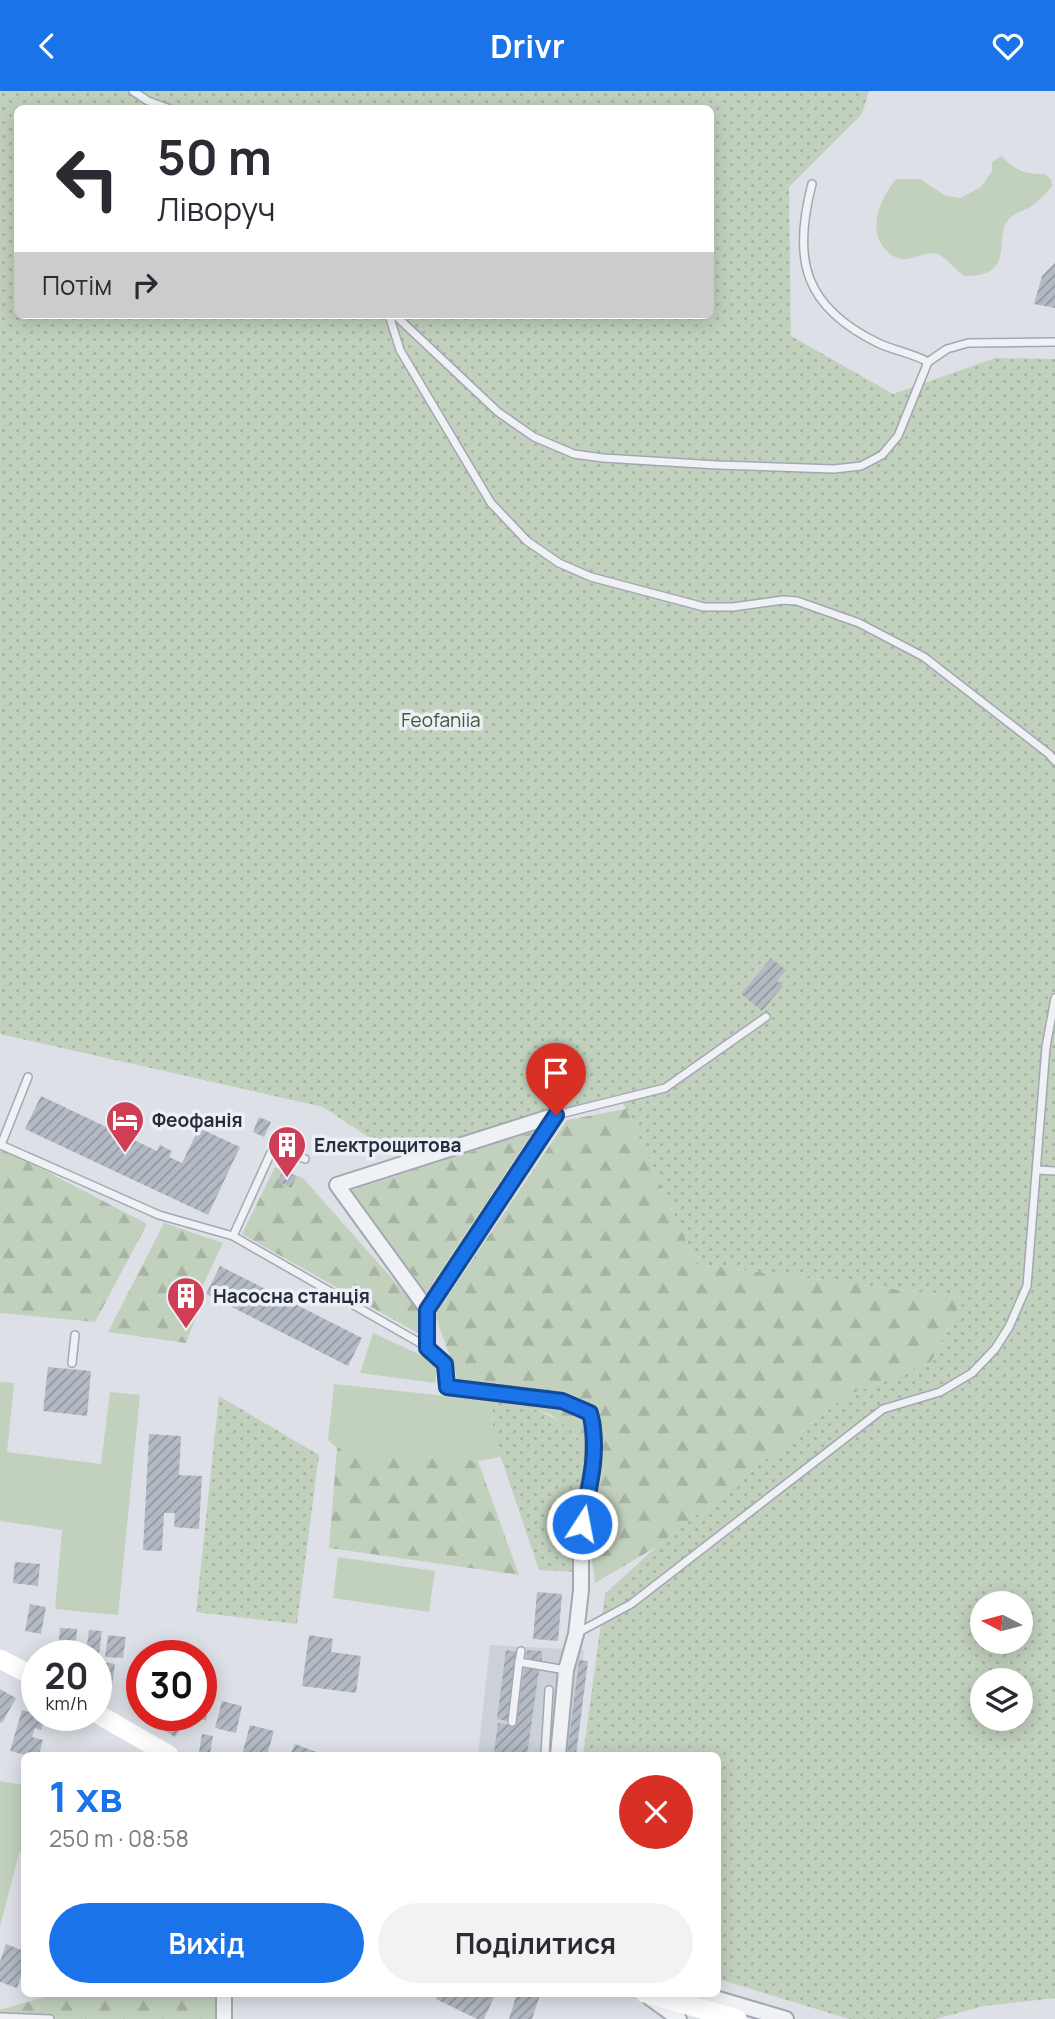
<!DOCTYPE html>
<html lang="uk">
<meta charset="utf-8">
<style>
:root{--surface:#fff;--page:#f2f2f3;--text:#2b2b33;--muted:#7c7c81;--accent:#1a73e8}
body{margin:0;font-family:Manrope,sans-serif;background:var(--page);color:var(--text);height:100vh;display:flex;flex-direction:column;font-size:26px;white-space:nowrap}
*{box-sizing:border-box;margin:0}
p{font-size:23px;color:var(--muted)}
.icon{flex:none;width:38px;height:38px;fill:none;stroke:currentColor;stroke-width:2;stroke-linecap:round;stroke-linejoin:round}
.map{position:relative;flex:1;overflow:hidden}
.side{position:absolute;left:21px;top:1661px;width:700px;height:245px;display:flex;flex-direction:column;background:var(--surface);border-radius:10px;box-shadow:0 4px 18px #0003}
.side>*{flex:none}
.top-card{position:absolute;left:14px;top:14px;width:700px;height:214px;border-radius:10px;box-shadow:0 4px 18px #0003;background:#fff;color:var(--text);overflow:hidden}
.needle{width:46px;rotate:276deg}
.buttons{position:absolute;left:970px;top:1500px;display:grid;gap:14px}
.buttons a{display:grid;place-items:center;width:63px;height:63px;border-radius:50%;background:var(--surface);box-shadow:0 4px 18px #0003;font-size:35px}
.speed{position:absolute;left:21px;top:1549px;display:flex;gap:14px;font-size:35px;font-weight:700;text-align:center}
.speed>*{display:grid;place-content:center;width:91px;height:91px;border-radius:50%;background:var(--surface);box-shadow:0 4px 18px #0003;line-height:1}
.speed small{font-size:18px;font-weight:400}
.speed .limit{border:10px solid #d22;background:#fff;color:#111}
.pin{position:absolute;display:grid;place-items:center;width:60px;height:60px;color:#fff;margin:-72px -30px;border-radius:50% 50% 50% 0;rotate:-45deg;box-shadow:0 0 7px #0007}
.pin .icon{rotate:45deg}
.me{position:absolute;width:77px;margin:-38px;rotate:11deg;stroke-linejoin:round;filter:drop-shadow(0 0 5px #0008)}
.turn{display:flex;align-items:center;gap:24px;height:147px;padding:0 28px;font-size:32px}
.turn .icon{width:91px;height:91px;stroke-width:2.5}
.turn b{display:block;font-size:49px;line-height:60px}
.then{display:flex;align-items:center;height:66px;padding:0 28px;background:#0003;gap:14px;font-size:26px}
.round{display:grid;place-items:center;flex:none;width:74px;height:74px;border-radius:37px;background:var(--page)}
.summary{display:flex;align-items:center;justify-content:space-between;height:119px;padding:0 28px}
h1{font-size:42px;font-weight:700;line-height:52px;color:var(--accent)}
.primary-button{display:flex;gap:14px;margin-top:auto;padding:14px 28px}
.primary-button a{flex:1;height:80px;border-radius:42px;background:var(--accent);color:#fff;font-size:28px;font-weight:700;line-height:80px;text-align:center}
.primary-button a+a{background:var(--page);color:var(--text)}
header{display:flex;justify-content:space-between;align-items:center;height:91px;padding:0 28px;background:var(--accent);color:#fff;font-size:32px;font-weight:700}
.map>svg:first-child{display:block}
.built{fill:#cbd0d9}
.grass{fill:#c2d1be}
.forest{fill:url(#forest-firs)}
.park{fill:url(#park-dots);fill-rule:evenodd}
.building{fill:url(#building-hatch)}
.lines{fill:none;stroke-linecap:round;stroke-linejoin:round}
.lane-casing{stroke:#a2a8b1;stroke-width:10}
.street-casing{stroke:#a2a8b1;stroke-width:18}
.lane{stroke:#eff1f5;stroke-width:7}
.street{stroke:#eff1f5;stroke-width:14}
.secondary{stroke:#fff;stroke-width:19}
.route-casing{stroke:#114b97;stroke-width:18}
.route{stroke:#1a73e8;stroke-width:12}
.labels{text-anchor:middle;stroke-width:7;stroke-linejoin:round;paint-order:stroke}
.park-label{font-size:19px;fill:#3a5933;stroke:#eceff5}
.poi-label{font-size:19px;font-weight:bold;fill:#262e3d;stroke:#eceff5;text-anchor:start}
</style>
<header><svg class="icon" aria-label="back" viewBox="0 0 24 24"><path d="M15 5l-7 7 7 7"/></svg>Drivr<svg class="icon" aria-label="heart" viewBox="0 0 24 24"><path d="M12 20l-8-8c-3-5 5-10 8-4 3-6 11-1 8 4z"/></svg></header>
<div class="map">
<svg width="1055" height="1928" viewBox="0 0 1055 1928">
<defs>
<pattern id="forest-firs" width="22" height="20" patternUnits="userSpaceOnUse" patternTransform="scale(1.75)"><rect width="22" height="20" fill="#c2d1be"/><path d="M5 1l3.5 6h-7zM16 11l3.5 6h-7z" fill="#a7b4a4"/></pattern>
<pattern id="park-dots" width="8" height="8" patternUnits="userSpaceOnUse" patternTransform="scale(1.75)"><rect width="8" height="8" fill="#c2d1be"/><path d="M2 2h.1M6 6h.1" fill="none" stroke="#a7b4a4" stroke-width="1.8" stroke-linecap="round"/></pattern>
<pattern id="building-hatch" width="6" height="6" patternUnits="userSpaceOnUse" patternTransform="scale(1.75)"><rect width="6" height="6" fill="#b4bac4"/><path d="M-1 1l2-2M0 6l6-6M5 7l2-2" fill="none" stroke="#9298a0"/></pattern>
</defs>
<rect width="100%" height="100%" fill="#dde1e7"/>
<!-- built -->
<path class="built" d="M490 1554 584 1559 571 1664H478Z"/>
<!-- grass -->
<g class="grass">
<path d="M1002 65C1015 80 1025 83 1045 83L1051 88 1052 95C1046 102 1040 109 1032 115 1025 120 1016 120 1009 128 992 147 1018 185 965 185 956 180 949 170 940 164 928 158 915 169 902 168 895 167 889 163 884 157 867 136 881 107 896 88H920L946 105 960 107 981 96 992 80V71Z"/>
<path d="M373 1242 438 1272 435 1292 360 1282Z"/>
<path d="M0 1291 14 1292 7 1361 101 1373 110 1301 140 1304 118 1524 55 1518 62 1439 0 1430Z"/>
<path d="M334 1293 492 1310 493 1343 501 1366 478 1370 337 1357 328 1349Z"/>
<path d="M338 1466 435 1480 429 1521 333 1507Z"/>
<path d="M0 1690 24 1694V1760L19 1762 0 1836Z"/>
</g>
<!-- forest -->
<g class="forest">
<path d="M626 1018 697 1173 964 1207 931 1271 846 1305 656 1456 595 1492 585 1416 578 1346 550 1323 505 1310 458 1306 456 1282 435 1224 567 1029Z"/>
<path d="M533 1041 426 1202 352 1099Z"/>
<path d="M0 1056 147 1133 95 1231 0 1222Z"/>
<path d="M275 1076 303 1087 419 1218 421 1244 242 1143Z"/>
<path d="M164 1132 223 1152 197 1207 201 1213 186 1252 108 1241Z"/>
<path d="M337 1357 478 1370 519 1484 329 1457Z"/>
<path d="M58 1902H218L217 1928H0V1919Z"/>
</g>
<!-- park -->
<g class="park">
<path d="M0 0H869L862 23 789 96 791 245 893 303 995 267 1055 268V1907L984 1915 936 1928H849L718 1888V1664H583L605 1503 656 1456 846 1305 931 1271 964 1207 697 1173 619 1003 394 1063 323 1016 0 943ZM18 18H710V224H18ZM982 1512H1020V1550H982ZM982 1589H1020V1628H982Z"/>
<path d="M219 1305 319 1364 297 1533 196 1521Z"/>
<path d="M492 1310C532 1312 580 1331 592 1373 595 1385 579 1463 576 1481L539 1479 493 1343Z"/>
</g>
<!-- building -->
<g class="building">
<path d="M1055 172V217L1034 213 1042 185Z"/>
<path d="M771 867 786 879 777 890 783 895 762 920 741 903Z"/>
<path d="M41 1005 157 1060 160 1054 172 1060 169 1066 182 1072 199 1037 240 1056 208 1124 25 1038Z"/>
<path d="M259 1026 271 1031 264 1046 253 1041Z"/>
<path d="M283 1079 297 1085 291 1097 278 1090Z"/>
<path d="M220 1175 362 1247 348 1275 206 1203Z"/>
<path d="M48 1276 91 1280 87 1325 43 1320Z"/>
<path d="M149 1343 181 1345 179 1384 202 1385 199 1438 174 1436 175 1422H164L162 1460 143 1459Z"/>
<path d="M15 1471 40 1473 38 1495 13 1492Z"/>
<path d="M537 1501 562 1503 558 1550 533 1548Z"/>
<path d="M30 1513 46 1516 41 1543 25 1540Z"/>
<path d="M60 1537 77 1538 75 1562 58 1561Z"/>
<path d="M89 1539 102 1540 99 1563 86 1561Z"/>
<path d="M108 1544 126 1546 123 1567 105 1566Z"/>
<path d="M309 1544 333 1548 331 1561 361 1565 356 1602 302 1595Z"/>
<path d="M506 1559 517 1561 508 1630 497 1628Z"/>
<path d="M527 1559 542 1560V1570L526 1569Z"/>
<path d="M579 1569 588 1570 576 1664H567Z"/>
<path d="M102 1571 115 1573 112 1594 98 1592Z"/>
<path d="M524 1577 539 1579 527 1664 494 1662 498 1632 516 1635Z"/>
<path d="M201 1587 212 1589 206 1629 189 1627V1624H201Z"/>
<path d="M0 1598 16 1607 2 1632 0 1631Z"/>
<path d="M222 1610 242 1615 236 1642 215 1637Z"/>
<path d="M22 1619 45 1626 41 1639 35 1637 32 1646 43 1649 39 1664H25L10 1660Z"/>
<path d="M154 1624H173L184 1631 175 1646 150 1630Z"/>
<path d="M250 1634 274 1640 267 1664H242Z"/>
<path d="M202 1643 213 1645 210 1663 199 1661Z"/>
<path d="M295 1653 324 1664H290Z"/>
<path d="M6 1853 24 1860V1876L17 1897 0 1891V1871Z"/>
<path d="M439 1902H496L484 1928H477L436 1908Z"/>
<path d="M517 1902 540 1904 532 1928H509Z"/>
</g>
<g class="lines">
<defs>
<g id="lane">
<path d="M133 0 148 10 170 18"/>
<path d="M812 93C792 169 804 216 878 252 895 260 912 262 928 271"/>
<path d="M389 224 400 259 491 412 527 450 559 472 591 486 704 516H733L783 509 797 510 859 532 924 566 1049 663 1055 670"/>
<path d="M395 224 498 321 534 346 574 363 603 367 717 374 834 378 861 375 882 364 898 345 928 271 947 258 968 252 1055 251"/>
<path d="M28 986 1 1054 159 1124 233 1145 274 1055 305 1068"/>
<path d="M556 1024 665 997 766 926"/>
<path d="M1037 1079 1055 1080"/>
<path d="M233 1145 427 1256"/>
<path d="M72 1272 75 1244"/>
<path d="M577 1542 631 1513 883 1318 940 1301 972 1282 995 1258 1009 1236 1027 1195 1046 956 1055 907"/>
<path d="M521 1560 519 1571 566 1579"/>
<path d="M512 1631 519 1571"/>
<path d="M545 1664 549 1599"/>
<path d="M0 1926 50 1928"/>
</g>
<g id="street">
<path d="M427 1218 337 1094 556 1024 427 1218V1257L445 1273 447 1296 562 1310 590 1322 593 1333V1374L581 1433V1499L576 1543 566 1579 558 1664"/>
<path d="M698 1902 786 1928"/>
<path d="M650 1907 679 1928"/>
<path d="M224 1928V1902"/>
</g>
</defs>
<!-- lane casing -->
<use href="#lane" class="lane-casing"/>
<!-- street casing -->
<use href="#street" class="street-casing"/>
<!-- lane -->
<use href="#lane" class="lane"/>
<!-- street -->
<use href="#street" class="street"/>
<!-- secondary -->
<g class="secondary">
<path d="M0 1568 37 1587"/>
<path d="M96 1622 169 1664"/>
<path d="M645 1902 737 1928"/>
</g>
</g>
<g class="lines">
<defs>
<path id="route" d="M556 1024 427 1219V1257L445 1273 447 1296 562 1310 590 1322C600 1359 589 1397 582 1433"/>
</defs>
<!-- route casing -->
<use href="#route" class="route-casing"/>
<!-- route -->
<use href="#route" class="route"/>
</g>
<!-- icons -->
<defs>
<symbol id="hotel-pin" viewBox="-11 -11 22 30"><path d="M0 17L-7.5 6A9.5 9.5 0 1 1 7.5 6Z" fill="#cf3e54" stroke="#eceff5"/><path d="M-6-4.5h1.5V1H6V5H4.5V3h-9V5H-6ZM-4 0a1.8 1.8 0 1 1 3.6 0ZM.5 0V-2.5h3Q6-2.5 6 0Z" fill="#fff"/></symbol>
<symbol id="building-pin" viewBox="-11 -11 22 30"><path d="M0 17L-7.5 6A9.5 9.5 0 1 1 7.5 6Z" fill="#cf3e54" stroke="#eceff5"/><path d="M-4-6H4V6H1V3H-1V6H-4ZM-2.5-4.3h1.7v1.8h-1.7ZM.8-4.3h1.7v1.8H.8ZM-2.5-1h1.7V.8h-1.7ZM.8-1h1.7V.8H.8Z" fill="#fff"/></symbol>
</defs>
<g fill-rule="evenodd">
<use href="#hotel-pin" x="103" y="1007" width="44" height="60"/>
<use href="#building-pin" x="265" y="1032" width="44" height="60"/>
<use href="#building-pin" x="164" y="1183" width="44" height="60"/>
</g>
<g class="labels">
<!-- park labels -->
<g class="park-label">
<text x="441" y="636">Feofaniia</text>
</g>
<!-- poi labels -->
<g class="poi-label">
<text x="152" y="1036">Феофанія</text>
<text x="314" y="1061">Електрощитова</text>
<text x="213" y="1212">Насосна станція</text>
</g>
</g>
</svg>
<div class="buttons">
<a><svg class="needle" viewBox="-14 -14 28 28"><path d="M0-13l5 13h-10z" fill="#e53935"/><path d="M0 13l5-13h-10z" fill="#7c7c81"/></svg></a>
<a><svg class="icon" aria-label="layers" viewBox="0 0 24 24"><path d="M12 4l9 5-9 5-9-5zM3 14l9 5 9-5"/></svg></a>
</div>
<div class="speed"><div>20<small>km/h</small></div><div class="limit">30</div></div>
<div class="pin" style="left:556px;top:1024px;background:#d93025"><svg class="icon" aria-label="arrive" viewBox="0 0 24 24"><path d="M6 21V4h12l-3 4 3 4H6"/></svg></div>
<svg class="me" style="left:582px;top:1433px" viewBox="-20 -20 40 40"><circle r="17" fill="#1a73e8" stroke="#fff" stroke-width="3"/><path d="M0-11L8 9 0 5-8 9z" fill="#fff"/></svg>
<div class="top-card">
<div class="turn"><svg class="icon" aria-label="left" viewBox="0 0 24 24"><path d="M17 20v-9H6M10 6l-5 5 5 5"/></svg><div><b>50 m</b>Ліворуч</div></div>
<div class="then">Потім<svg class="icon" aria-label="right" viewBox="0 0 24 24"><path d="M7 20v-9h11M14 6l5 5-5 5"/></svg></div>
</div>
<section class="side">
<div class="summary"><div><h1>1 хв</h1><p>250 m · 08:58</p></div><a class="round" style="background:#d93025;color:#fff"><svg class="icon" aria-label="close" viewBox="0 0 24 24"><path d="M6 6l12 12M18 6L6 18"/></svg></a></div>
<div class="primary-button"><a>Вихід</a><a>Поділитися</a></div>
</section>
</div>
